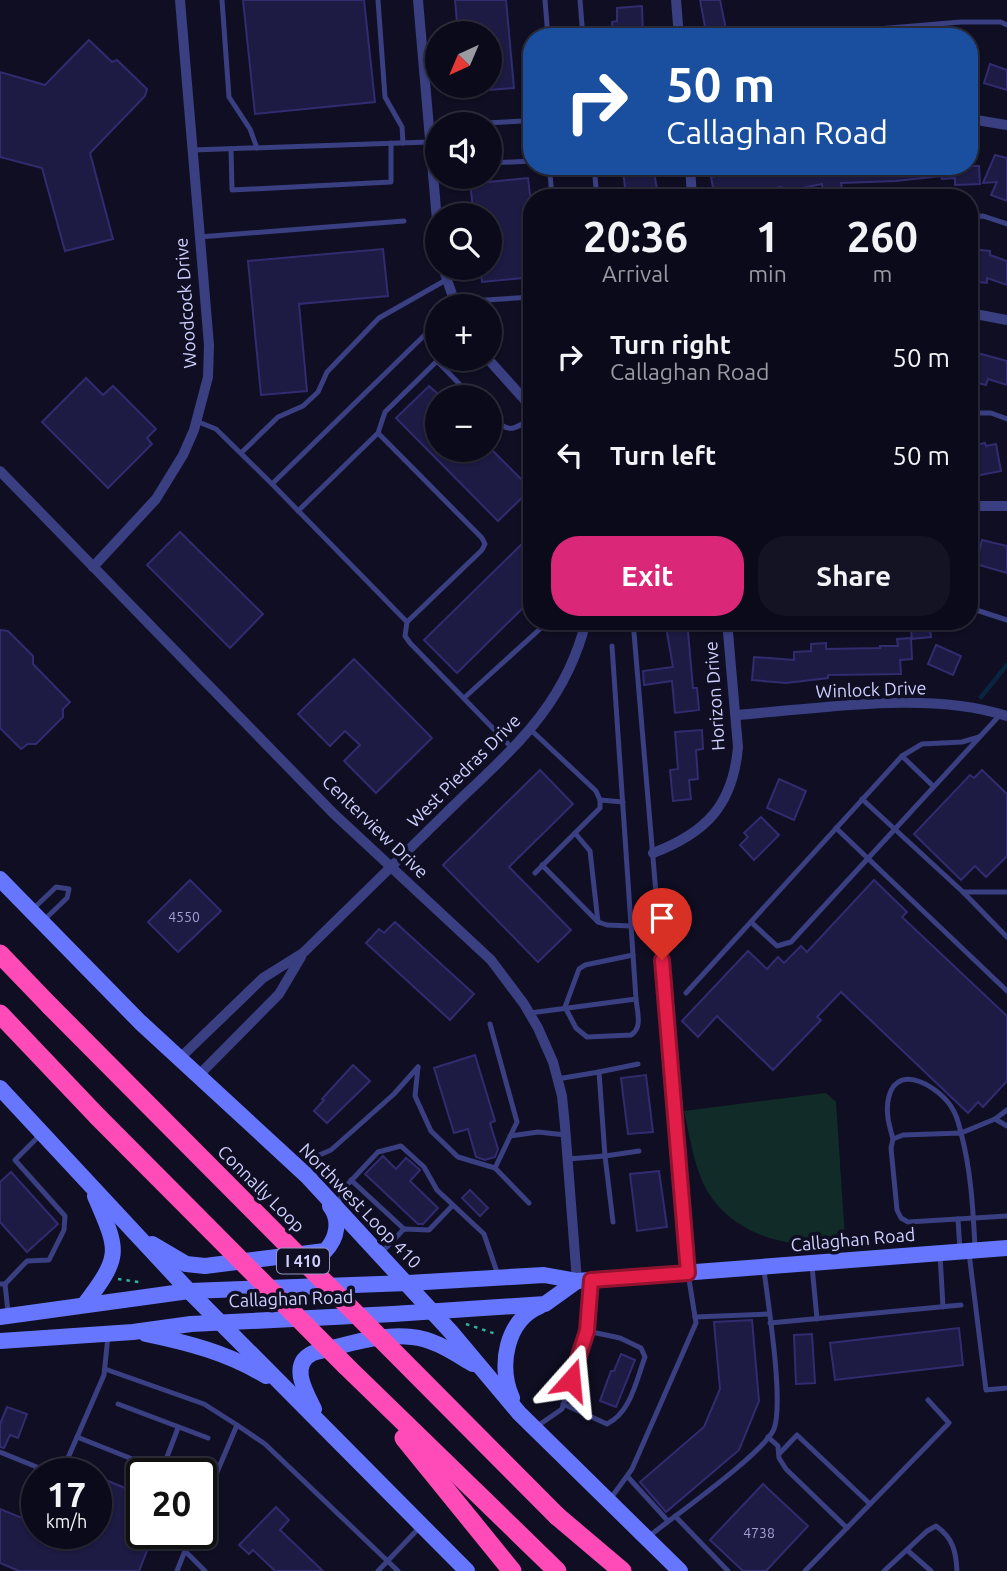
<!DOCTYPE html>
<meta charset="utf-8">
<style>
:root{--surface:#0b0a1a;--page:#141323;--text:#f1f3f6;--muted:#9a9aa2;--line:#2b2b39;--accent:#db2777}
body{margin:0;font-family:Ubuntu,sans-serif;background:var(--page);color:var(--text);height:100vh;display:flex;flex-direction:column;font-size:26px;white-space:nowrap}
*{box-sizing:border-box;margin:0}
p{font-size:23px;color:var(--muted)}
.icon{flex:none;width:38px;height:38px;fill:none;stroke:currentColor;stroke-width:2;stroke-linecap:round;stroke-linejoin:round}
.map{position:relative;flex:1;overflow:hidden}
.sheet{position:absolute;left:523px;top:189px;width:455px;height:441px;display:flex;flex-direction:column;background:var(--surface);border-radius:28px;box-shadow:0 2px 5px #0004,0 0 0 2px var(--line)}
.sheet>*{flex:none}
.hud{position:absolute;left:523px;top:28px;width:455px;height:147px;border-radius:28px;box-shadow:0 2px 5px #0004,0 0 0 2px var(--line);background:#1a4fa0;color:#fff;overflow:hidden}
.needle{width:46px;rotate:224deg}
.tools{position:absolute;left:425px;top:21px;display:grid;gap:14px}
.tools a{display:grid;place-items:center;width:77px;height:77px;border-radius:50%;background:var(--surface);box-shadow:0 2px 5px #0004,0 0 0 2px var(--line);font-size:35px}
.speed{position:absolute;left:21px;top:1458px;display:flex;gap:14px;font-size:35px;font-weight:700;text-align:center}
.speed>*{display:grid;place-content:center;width:91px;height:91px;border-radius:50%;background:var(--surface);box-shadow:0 2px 5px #0004,0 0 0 2px var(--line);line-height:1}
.speed small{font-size:18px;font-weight:400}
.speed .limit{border:4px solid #111;border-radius:10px;background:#fff;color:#111}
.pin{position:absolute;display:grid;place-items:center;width:60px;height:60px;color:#fff;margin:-72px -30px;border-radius:50% 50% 50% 0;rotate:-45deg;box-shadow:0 0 7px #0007}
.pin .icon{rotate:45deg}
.me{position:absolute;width:77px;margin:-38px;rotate:18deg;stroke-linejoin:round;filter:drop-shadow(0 0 5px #0008)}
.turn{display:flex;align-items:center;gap:24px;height:147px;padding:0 28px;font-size:32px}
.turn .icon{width:91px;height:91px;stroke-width:2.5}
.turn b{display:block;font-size:49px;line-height:60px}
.eta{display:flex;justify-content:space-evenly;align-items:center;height:119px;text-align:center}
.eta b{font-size:42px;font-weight:700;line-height:49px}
.cta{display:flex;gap:14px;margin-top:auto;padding:14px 28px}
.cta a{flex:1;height:80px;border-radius:28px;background:var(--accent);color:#fff;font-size:28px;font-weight:700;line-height:80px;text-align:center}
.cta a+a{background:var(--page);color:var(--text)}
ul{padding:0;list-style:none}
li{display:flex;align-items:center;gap:21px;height:98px;padding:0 28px}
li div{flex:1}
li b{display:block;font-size:26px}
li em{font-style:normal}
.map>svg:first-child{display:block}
.garden{fill:#112c28}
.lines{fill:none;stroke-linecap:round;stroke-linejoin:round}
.stream{stroke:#0a243f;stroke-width:4.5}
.building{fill:#1d1a43;stroke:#312c6f;stroke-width:2}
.path{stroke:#2fb39b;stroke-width:2.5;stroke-dasharray:3.5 5;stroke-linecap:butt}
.lane{stroke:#393f81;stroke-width:5}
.street{stroke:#393f81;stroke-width:10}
.secondary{stroke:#6776fe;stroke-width:16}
.highway{stroke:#fe4bb7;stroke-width:19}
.highway-bridge{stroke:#fe4bb7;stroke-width:19}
.route-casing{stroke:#92132f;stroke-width:18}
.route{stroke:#e11d48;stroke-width:12}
.labels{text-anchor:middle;stroke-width:7;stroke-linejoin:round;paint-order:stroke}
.number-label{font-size:14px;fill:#a2a2d0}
.shield{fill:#0f0e22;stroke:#9596bd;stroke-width:2}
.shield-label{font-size:16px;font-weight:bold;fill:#cfd0ff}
.street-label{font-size:18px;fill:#cfd0ff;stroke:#0f0e22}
</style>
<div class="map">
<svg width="1007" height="1571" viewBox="0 0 1007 1571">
<rect width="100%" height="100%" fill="#0f0e22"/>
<!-- garden -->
<path class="garden" d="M826 1093 836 1102 845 1239C829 1241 812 1243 796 1243 784 1243 765 1237 754 1232 699 1205 696 1166 684 1111Z"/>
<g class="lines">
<!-- stream -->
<path class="stream" d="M981 697 1007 665"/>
</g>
<!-- building -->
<g class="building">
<path d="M243 0H364L375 102 255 114Z"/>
<path d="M455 0H506L514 88 490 90V33H458Z"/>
<path d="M700 0H720L727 34 707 37Z"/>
<path d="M642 6 643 37H613L612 22 617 21V8Z"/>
<path d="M89 40 112 62 117 60 147 89 145 96 90 153 113 239 65 251 42 168 0 157V72L45 85Z"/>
<path d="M990 64 1007 70V90L984 83Z"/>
<path d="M995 155 1007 158V201L991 195 997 182 983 183Z"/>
<path d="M786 166H792L793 171 820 166H979L980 184 955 185V178L942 179 941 176 896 181 841 183 842 189 823 193 822 184 797 189 799 198H783L781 187 715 198 711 177 741 172 742 175Z"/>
<path d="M653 167 657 189 646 190 648 198H634L633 193 626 194 623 172Z"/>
<path d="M528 178 532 211V277L482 282 480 268H490V215H474L470 184Z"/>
<path d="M383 249 388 296 299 304 307 391 261 395 248 261Z"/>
<path d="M970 249 990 251V255L1007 261V285L987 278V283L970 281Z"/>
<path d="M970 351 1007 361V385L988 379 986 385 970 381Z"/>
<path d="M86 378 103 395 113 386 156 429 147 438 152 444 108 488 42 422Z"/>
<path d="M429 386 438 394V450H492L531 489 498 521 396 418Z"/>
<path d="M985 443 986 446 996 444 1001 471 970 477V446Z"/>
<path d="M180 532 263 614 230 648 147 565Z"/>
<path d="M532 534V599L457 673 424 640Z"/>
<path d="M982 540 1007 546V573L976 564Z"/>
<path d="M665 621H687L693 688H697L699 710 675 713 672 681 644 685 643 671 673 667Z"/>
<path d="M910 621H929L931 637 912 639Z"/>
<path d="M0 630 8 631 33 656V664L70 702 63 709V717L36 744H28L21 749 0 728Z"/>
<path d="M911 638 912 659 900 660 901 674 828 675V678L786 683 752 680 754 657 794 660V652L811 651V644L826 643V649L880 648V646H898L897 639Z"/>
<path d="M936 645 961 656 953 675 928 664Z"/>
<path d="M354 659 432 738 376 793 344 761 360 745 345 731 330 746 298 714Z"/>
<path d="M702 730 703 749 696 750 698 779 689 780 691 799 673 801 670 770 678 769 675 732Z"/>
<path d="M540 770 573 804 509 867 571 930 538 962 443 865Z"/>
<path d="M982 770 1007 794V856L986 877 975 866 961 880 914 834 970 775 974 778Z"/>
<path d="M779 779 806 791 794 820 767 808Z"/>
<path d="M761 817 779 835 754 860 740 845 748 837 744 833Z"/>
<path d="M190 880 221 911 178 952 148 922Z"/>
<path d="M874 880 907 912 902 917 1007 1016V1081L983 1107 978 1102 968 1113 841 992 817 1017 821 1020 773 1070 717 1016 698 1037 682 1021 748 951 767 969 778 957 784 963 801 946 807 952Z"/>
<path d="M395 922 474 994 450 1020 366 943 379 929 384 933Z"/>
<path d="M475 1055 495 1121 490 1123 498 1149 495 1157 485 1160 476 1157 468 1129 454 1133 434 1068Z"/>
<path d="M353 1065 370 1081 327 1123 314 1111 324 1100 322 1099Z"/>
<path d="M646 1075 653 1132 628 1134 621 1078Z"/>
<path d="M383 1156 396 1169 406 1158 420 1170 410 1181 438 1208 423 1224H418L365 1174Z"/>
<path d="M659 1171 667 1227 637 1231 630 1174Z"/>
<path d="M11 1172 58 1224 27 1252 0 1222V1182Z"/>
<path d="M470 1190 488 1208 480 1216 462 1198Z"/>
<path d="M752 1320 759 1401 739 1450 666 1512 640 1482 704 1427 720 1389 714 1322Z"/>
<path d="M959 1328 963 1365 835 1380 830 1343Z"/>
<path d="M812 1334 815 1383 796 1384 794 1335Z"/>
<path d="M621 1354 635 1360 616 1407 600 1401 611 1371H614Z"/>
<path d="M7 1407 27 1414 18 1438 10 1435 4 1448 0 1447V1424Z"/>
<path d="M96 1476 142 1495V1533H154L139 1571H19L0 1563V1509L37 1524V1533H58L70 1538 72 1533H96Z"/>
<path d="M763 1484 808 1526 766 1571H743L710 1540Z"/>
<path d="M276 1507 289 1520 280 1530 323 1571H275L253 1550 249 1554 239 1545Z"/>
</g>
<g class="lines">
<!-- path -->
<g class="path">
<path d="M118 1279 139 1282"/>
<path d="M466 1324 496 1334"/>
</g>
<!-- lane -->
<g class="lane">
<path d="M222 0 229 97 250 129 257 148"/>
<path d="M378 0 385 97 402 127 403 143"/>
<path d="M545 0 548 37"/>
<path d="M580 0 583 37"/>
<path d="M782 37 961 22H1001L1007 25"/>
<path d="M467 124 524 121 532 118"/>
<path d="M231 149 232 190 391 182V143"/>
<path d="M193 150 429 142"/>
<path d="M490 163 532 161"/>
<path d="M545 166 550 173 552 198"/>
<path d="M594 166 597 198"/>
<path d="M970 217 983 216 1007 224"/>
<path d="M199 237 404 221"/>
<path d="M455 302 532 297"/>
<path d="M440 359 437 361 472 397"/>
<path d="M970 413H991L1007 419"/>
<path d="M490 415C508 434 513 431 532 417"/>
<path d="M196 421 216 429 272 484 438 322"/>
<path d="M378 433 482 538 485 544 482 550 407 622"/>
<path d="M241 453 278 417 303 406 318 392 327 372 379 318 446 280"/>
<path d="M272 484 407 622 405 636 410 643 512 748"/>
<path d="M298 511 378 433 385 412 437 361"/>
<path d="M970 608 1007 620"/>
<path d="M727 625 769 621"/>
<path d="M464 698 541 628 584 625"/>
<path d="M531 730 596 791 600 800V808L535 873"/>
<path d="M902 756 933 786"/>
<path d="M862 799 963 892 1007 937"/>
<path d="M600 800 623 802"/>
<path d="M836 828 1007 991"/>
<path d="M575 833 590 851 598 922"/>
<path d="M542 865 598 922 607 925 631 926"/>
<path d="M963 892H1007"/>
<path d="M32 910 56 887 69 889 67 898 44 920"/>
<path d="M751 922 777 946 791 942 999 716"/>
<path d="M633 955 585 965 579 969 565 1007 576 1028 587 1037 631 1035C643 1028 637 1011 636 999"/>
<path d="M686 993 902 756 922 744 962 742 979 737"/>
<path d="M530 1013 636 999 612 646"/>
<path d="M490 1024 517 1122 495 1168 529 1203"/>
<path d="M418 1067 415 1096 431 1131 458 1157 495 1168"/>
<path d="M599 1072 638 1064"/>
<path d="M557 1079 599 1072 605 1156 639 1151"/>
<path d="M995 1119 1007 1126"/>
<path d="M510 1136 538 1132 566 1135"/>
<path d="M893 1139C889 1125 885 1111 889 1096 899 1061 941 1089 952 1108 957 1115 959 1125 961 1133L995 1119 1007 1110"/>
<path d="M568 1159 605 1156 613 1222"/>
<path d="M305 1170 317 1156 331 1150 394 1094 418 1067"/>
<path d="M351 1180 404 1229"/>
<path d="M337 1205 348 1184 378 1152 401 1146 424 1167 437 1190 484 1234 498 1275"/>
<path d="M958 1219 960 1251"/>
<path d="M975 1247C973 1209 971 1170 961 1133L903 1135 893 1139 891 1148 897 1210 901 1218 908 1222 1007 1216"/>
<path d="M382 1252 404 1229 429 1230 453 1205"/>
<path d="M969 1253 986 1390 1007 1388"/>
<path d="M940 1254 943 1307"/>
<path d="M812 1266 817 1319"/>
<path d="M0 1284H5L27 1261 49 1260 64 1230 65 1216 15 1160 40 1135"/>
<path d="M5 1284 8 1312"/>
<path d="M695 1317 769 1314"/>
<path d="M770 1323 961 1305"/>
<path d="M105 1369 204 1404 237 1425 265 1444 398 1571"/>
<path d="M118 1404 208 1438"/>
<path d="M563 1404 607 1424C631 1412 636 1381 645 1357L641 1348 620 1338 587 1331"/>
<path d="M536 1427 562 1409 587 1331 591 1283"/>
<path d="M77 1437 170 1474"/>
<path d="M768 1437 778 1446 779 1458 786 1469 847 1528"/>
<path d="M0 1452 54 1474"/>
<path d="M779 1454 797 1435 870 1504"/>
<path d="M162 1470 178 1428"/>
<path d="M61 1474 104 1375 108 1336"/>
<path d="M627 1476 668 1521"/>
<path d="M611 1498 632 1469 696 1323 688 1273 633 621"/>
<path d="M201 1510 237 1425"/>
<path d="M675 1516 728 1571"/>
<path d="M648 1537C673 1517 764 1453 774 1429 784 1402 768 1303 764 1270"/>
<path d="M907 1550 931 1571"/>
<path d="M185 1551 205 1571"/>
<path d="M177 1571 192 1533"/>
<path d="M378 1571 419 1528"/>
<path d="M805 1571 949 1423 928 1400"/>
<path d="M884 1571 927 1531 936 1526C953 1538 956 1551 957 1571"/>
</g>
<!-- street -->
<g class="street">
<path d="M418 0 438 232"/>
<path d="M676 0 679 37"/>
<path d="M970 119 1007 125"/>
<path d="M690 166 692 198"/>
<path d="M443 268 456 306"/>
<path d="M970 313 1007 320"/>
<path d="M488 359 532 408"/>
<path d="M0 471 333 813 491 960 524 1004 538 1028 553 1062 562 1096 565 1126 577 1281"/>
<path d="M970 506H1007"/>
<path d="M93 567 156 499 183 455 194 430 208 377 209 345 180 0"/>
<path d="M736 715C819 709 927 690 1007 716"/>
<path d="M653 853C706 833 733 805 738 747L727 621"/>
<path d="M179 1059 263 978 303 953C350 907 397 861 444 815 506 754 564 711 586 621"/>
<path d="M198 1076 279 994 301 957"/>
</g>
<!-- secondary -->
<g class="secondary">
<path d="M0 879 140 1022 307 1176 451 1332 519 1413 680 1571"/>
<path d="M0 1088 189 1291 467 1571"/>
<path d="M152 1244 186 1264 205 1266 325 1251C337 1239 341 1220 330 1206"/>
<path d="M84 1305C122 1255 119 1252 95 1196"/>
<path d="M0 1317 189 1291 408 1283 544 1275 577 1281 1007 1248"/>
<path d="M146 1334C189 1343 228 1353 266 1376"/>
<path d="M0 1341 133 1332 191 1324 393 1314 545 1304 577 1281"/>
<path d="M512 1398C498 1366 506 1320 540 1306"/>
<path d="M314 1409C305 1391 289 1364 313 1353 345 1345 379 1333 412 1337 434 1339 454 1353 473 1364"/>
</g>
<!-- highway -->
<g class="highway">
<path d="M0 954 50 1006"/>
<path d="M0 1014 98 1117"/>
<path d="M346 1366 557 1571"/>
<path d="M404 1438 512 1571"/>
<path d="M557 1516 622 1571"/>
</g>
<!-- highway-bridge -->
<g class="highway-bridge">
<path d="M50 1006 557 1516"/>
<path d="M98 1117 346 1366"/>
</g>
</g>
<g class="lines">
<defs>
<path id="route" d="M571 1380 587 1331 591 1280 688 1273 662 960"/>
</defs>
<!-- route casing -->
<use href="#route" class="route-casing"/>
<!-- route -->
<use href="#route" class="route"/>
</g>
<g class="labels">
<!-- number labels -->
<g class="number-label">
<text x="184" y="922">4550</text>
<text x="759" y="1538">4738</text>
</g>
<!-- shield labels -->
<rect class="shield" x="277" y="1248.5" width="52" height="25" rx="5"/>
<g class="shield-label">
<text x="303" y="1267">I 410</text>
</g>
<!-- street labels -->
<g class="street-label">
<text transform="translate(186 303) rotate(-94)" y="6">Woodcock Drive</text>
<text transform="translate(871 690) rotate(-2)" y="6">Winlock Drive</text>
<text transform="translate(715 696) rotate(-94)" y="6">Horizon Drive</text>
<text transform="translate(464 771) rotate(-45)" y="6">West Piedras Drive</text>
<text transform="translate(375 827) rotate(44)" y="6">Centerview Drive</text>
<text transform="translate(261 1189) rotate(45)" y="6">Connally Loop</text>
<text transform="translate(360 1206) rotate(46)" y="6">Northwest Loop 410</text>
<text transform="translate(853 1240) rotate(-5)" y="6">Callaghan Road</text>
<text transform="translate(291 1299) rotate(-2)" y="6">Callaghan Road</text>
</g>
</g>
</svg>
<div class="tools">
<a><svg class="needle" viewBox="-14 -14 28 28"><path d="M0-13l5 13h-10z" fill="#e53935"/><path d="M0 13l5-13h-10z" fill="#9a9aa2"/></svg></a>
<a><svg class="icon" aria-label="sound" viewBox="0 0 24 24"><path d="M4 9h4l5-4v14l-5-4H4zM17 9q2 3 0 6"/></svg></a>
<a><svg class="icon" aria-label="search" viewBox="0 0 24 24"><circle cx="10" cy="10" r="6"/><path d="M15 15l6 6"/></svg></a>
<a>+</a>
<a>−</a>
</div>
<div class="speed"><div>17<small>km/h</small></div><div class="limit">20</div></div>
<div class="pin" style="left:662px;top:960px;background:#d93025"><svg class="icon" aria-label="arrive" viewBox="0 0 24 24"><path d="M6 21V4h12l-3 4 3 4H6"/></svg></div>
<svg class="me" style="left:571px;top:1380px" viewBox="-20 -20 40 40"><path d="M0-17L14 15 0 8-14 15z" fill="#e11d48" stroke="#fff" stroke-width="4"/></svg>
<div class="hud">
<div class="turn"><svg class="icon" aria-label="right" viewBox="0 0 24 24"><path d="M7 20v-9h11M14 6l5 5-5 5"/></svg><div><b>50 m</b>Callaghan Road</div></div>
</div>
<section class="sheet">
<div class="eta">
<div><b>20:36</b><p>Arrival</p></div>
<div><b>1</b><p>min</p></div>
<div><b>260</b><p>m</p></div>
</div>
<ul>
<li><svg class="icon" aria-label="right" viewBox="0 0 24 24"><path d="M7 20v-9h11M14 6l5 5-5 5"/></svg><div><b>Turn right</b><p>Callaghan Road</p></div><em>50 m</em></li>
<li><svg class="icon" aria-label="left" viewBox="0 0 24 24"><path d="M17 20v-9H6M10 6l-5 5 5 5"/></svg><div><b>Turn left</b></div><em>50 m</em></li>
</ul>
<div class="cta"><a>Exit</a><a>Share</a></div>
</section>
</div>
